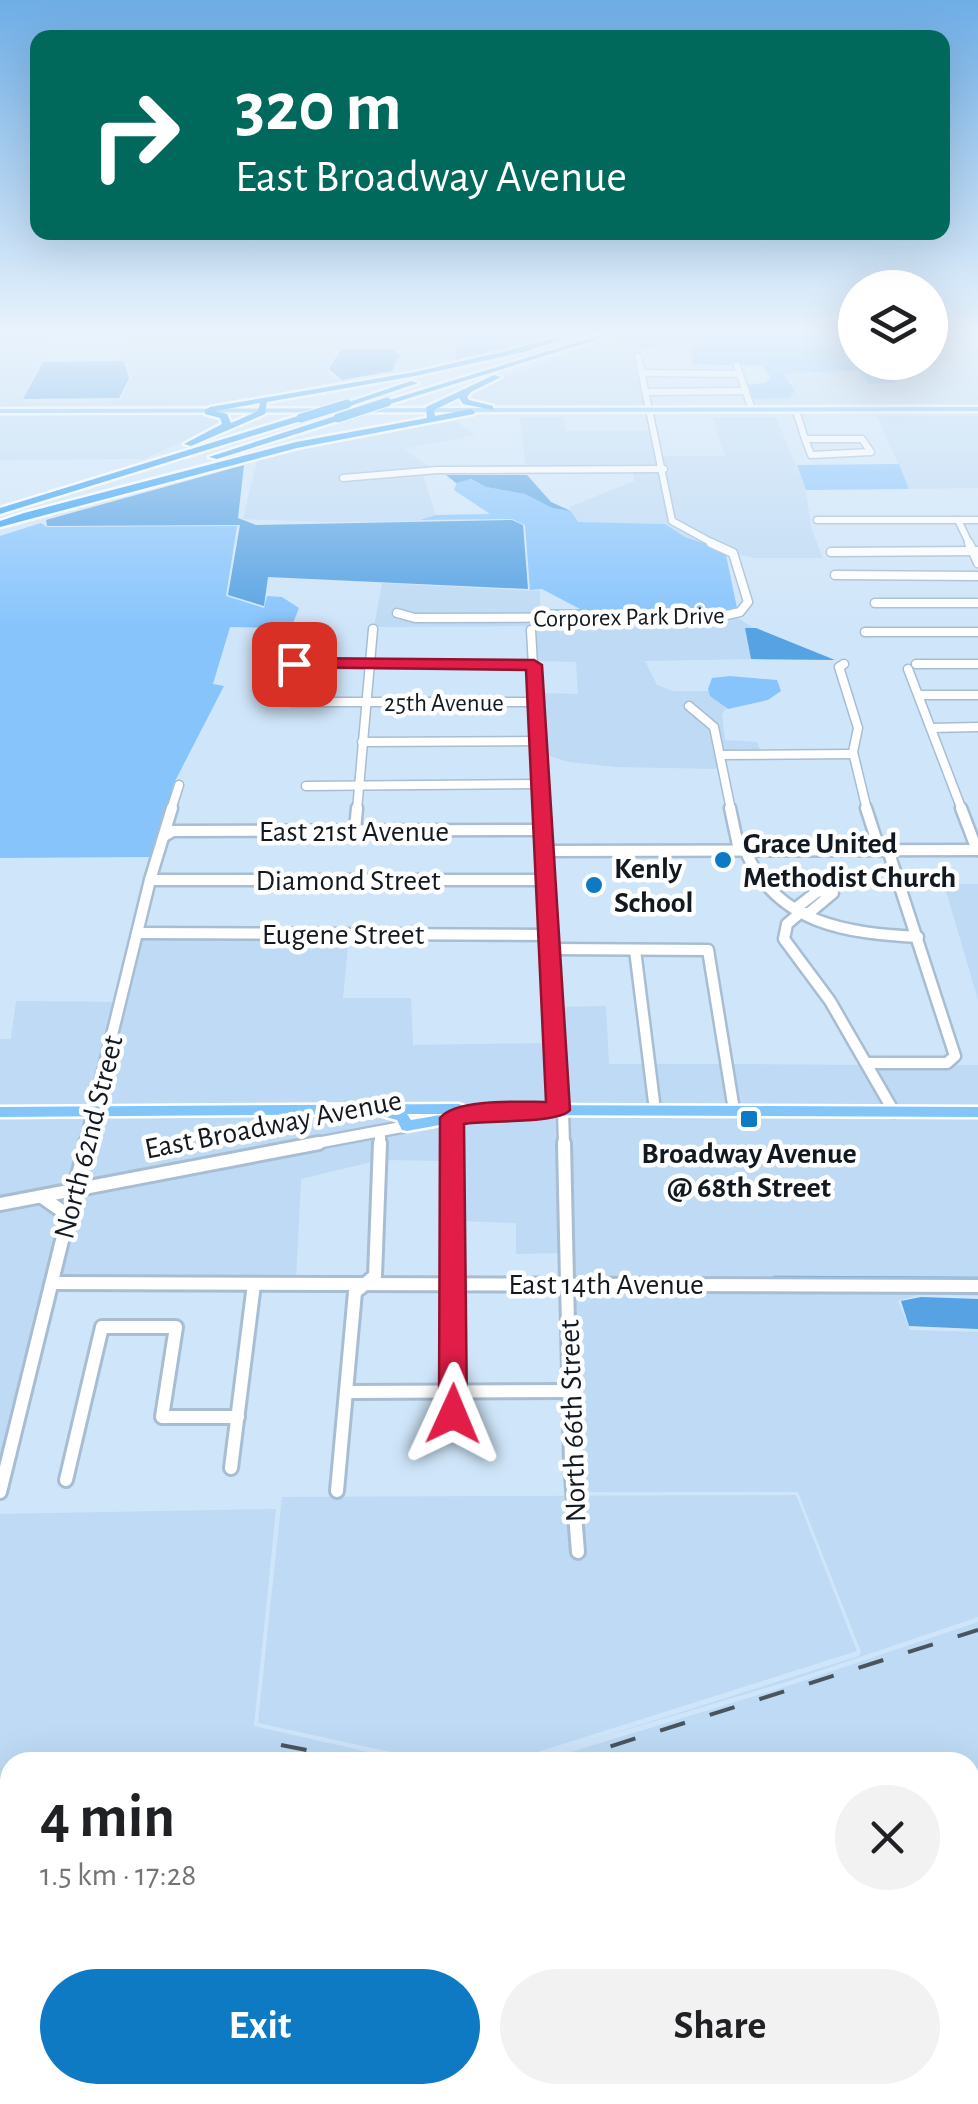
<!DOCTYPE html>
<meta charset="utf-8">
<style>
:root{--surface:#fff;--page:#f2f2f2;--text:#202124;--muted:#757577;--accent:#0e7ac4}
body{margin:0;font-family:"Alegreya Sans",sans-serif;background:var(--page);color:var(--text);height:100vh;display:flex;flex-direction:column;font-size:38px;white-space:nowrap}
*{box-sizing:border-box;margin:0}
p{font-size:32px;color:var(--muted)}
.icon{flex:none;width:55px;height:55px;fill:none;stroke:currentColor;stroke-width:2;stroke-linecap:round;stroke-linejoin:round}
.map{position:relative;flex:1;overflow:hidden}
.side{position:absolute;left:0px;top:1752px;width:980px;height:352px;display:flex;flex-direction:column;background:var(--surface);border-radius:30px 30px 0 0;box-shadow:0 10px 40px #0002}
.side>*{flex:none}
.guide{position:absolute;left:30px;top:30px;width:920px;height:210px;border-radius:20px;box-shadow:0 10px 40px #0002;background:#00695c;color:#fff;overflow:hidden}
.controls{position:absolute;left:838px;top:270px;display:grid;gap:20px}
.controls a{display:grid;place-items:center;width:110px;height:110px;border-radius:50%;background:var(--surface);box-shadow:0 10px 40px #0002;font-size:50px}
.pin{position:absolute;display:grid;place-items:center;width:85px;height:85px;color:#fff;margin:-42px;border-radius:20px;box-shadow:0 5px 15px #0006}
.me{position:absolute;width:110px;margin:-55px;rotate:1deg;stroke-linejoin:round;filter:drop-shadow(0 0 8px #0008)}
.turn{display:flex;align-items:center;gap:35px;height:210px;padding:0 40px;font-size:45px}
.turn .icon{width:130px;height:130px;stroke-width:2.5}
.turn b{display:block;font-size:70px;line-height:85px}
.round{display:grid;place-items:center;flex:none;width:105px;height:105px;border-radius:52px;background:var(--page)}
.headline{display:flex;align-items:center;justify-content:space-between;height:170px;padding:0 40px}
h1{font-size:60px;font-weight:700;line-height:75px}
.primary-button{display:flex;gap:20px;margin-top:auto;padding:20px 40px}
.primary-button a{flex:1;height:115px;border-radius:60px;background:var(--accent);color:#fff;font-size:40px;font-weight:700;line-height:115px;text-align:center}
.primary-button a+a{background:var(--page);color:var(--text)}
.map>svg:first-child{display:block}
.built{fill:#bedaf4}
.green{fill:#87c4fc}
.water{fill:#57a2e3}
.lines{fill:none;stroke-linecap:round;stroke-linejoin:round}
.stream{stroke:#57a2e3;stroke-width:2.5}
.minor-far3-casing{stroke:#a8bdd1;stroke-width:9}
.minor-far2-casing{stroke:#a8bdd1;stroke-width:11}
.minor-far1-casing{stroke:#a8bdd1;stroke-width:15}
.minor-casing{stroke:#a8bdd1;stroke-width:18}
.major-casing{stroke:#fff;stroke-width:5}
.highway-casing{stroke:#fff;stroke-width:5}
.minor-far3{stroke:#fff;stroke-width:6}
.minor-far2{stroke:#fff;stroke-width:8}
.minor-far1{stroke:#fff;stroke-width:10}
.minor{stroke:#fff;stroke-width:12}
.major{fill:#82c5f9;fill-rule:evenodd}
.highway{fill:#2f9ff5;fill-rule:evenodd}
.rail{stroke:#49545f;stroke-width:4;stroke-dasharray:26 26;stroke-linecap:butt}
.highway-bridge-casing{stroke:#fff;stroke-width:11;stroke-linecap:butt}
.highway-bridge{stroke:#2f9ff5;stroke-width:9}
.route{fill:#e11d48;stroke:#92132f;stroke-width:2.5}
.poi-dot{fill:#0e7ac4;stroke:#fff;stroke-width:4}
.labels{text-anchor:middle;stroke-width:9;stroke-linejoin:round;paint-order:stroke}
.far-street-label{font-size:25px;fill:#121921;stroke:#fff}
.street-label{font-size:30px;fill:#121921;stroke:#fff}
.poi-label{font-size:30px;font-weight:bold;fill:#121921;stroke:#fff;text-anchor:start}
</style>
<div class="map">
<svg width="978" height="2104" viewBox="0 0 978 2104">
<rect width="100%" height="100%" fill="#cfe5f9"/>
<!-- built -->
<g class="built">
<path d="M130 335H457L456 362 374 378 397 369 400 350 335 349 327 372 335 379 350 382 238 403 116 410H0V341H49L45 354 48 357 39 363 23 402H94L121 400 132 377 126 370V361L118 356Z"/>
<path d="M624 335H635L644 361 649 407 485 406 471 403 473 392 507 375Z"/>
<path d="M930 349H978V408L753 409 750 399 790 398 792 382 782 373 858 371 869 384 895 383 886 363 930 362Z"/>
<path d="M0 412 215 415 219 421 206 431 144 459 0 460Z"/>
<path d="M877 416H978V488L909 489Z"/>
<path d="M520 417H564L566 431H654L661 468 526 469Z"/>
<path d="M712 417H776L806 490 811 528 823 558H754L735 553 675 521 663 456H725Z"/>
<path d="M454 419 475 435 404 449 432 469 422 472 436 515 418 521 330 522 243 519 257 460 250 458Z"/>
<path d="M633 470H661L670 521 677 529 725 550 685 537 665 524 578 522 569 507 634 481Z"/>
<path d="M382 583 540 591V613L715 614 415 619 735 616 753 628 745 629 751 659 645 661 657 685 673 691H708L726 708 722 715 725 740 757 742 761 753H722L711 727 720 769 616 767 569 762 542 754 538 693 578 694 576 662 536 661 537 626 374 627Z"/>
<path d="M944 884H978V1000Z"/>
<path d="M142 935 349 936 343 998H411L413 1045 552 1043 555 1108 100 1109Z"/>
<path d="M16 1001 117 1002 92 1109H0V1039H11Z"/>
<path d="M606 1006 609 1064H645L650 1107 563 1108 557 1007Z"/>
<path d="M653 1064H723L730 1107H658Z"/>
<path d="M730 1064 864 1065 888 1109 737 1107Z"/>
<path d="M978 1065V1109H896L873 1066Z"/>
<path d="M380 1114 396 1117 402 1124 80 1185 98 1115Z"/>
<path d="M559 1114 562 1253 516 1254V1223L458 1221 456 1120 482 1115Z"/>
<path d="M567 1114 978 1115V1282L572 1280Z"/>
<path d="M0 1115H90L71 1187 0 1201Z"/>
<path d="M448 1121V1161L383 1160 384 1134Z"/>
<path d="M376 1136 375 1161 301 1179 296 1280 58 1279 78 1192Z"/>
<path d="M70 1194 0 1473V1207Z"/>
<path d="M572 1287 978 1290V1296L921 1294 898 1301 910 1330 978 1332V1617L789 1681 592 1740 859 1656 861 1652 798 1492H577Z"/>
<path d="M796 1495 857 1651 506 1762H437L258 1723 282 1497Z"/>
<path d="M276 1509 254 1726 412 1762H10V1927L0 1930V1514Z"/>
<path d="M978 1622V2104H850L854 2095H970V1762H538L791 1685Z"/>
<path d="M10 1933V2095H852L848 2104H0V1936Z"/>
</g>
<!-- green -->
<g class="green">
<path d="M457 335H557L456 362Z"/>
<path d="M635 335H855V362L886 363 896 383 869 384 858 371 783 373 795 390 790 398 750 399 746 385 765 383 771 377 762 366 692 364 691 344 685 339C668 339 657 350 639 348Z"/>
<path d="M899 464 909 489 806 490 797 465Z"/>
<path d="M470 479 486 487 525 494 552 508 571 511 578 522 665 524 685 537 725 550 737 608 715 614H540L539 609H580L542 589 530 590 525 525 512 519 420 520 436 515 490 514 454 490 457 482Z"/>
<path d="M41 523 47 527 237 526 226 596 264 608 267 596 282 597 299 608 293 623 286 628 230 627 213 684 224 686 174 783 152 857 0 858V536Z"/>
<path d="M730 676 777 680 781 691 768 700 728 709 710 696 708 689 712 678Z"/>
</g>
<!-- water -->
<g class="water">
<path d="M341 349H394L400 355 392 371 342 380 329 369Z"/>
<path d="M124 361 129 379 119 398 23 399 43 362Z"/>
<path d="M244 465 238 518 256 525 512 520 523 525 528 589 268 577 264 606 228 595 240 525 47 526 46 520Z"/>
<path d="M446 475H527L551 502 571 511 552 508 525 494 486 487 471 479 456 483Z"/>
<path d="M745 628H756L835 660 751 659Z"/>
<path d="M921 1297 978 1299V1329L909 1326 901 1301Z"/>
</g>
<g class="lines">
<!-- stream -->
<path class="stream" d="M774 1277 978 1278"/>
<defs>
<g id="minor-far3">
<path d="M638 356 672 521 716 545"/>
<path d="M737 366 752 410"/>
<path d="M643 373 740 374"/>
<path d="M648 392 746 391"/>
<path d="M797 414 805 439"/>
<path d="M805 439H862L871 452 811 455Z"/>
<path d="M343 478 437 470 664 469"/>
<path d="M817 520H978"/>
<path d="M958 520 970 545"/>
</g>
<g id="minor-far2">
<path d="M969 543 978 563"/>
<path d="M831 552 978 551"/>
<path d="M835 575 978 576"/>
<path d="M875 603H978"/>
<path d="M397 613 415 618 718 617 740 612 748 602 733 553 711 543"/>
<path d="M531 630 541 810"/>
<path d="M865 632H978"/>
<path d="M294 664 534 665"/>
<path d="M844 664 839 667 858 728 853 752 867 810"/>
<path d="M916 664H978"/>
<path d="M908 669 962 810"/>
<path d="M919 695H978"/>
<path d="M292 702H536"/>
<path d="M689 706 714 727 731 810"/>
<path d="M931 728 978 727"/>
<path d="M362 742 538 741"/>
<path d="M720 755 852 754"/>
<path d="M306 786 541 784"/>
<path d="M171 810 179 785"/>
<path d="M357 810 373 629"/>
</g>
<g id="minor-far1">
<path d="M541 808 559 1111"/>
<path d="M730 808 739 850"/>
<path d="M866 808 878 845 889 853 955 1056 947 1063H868"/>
<path d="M961 808 977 850"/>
<path d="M355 830 357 808"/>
<path d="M166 835 173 831 543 830"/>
<path d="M745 850C777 924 845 933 918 937"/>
<path d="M544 851 978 850"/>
<path d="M150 880H546"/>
<path d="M818 891 833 893 809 913H800L796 908Z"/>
<path d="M800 913 787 924 784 939 830 1001 894 1112"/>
<path d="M137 933 549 935"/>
<path d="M550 949 708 950 734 1110"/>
<path d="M635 950 655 1110"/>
<path d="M563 1111 564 1145"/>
<path d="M452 1117V1145"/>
<path d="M85 1145 150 880 172 808"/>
<path d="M306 1145 407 1126"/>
<path d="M380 1145V1132"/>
</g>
<g id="minor">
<path d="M452 1143 453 1414"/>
<path d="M564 1143 571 1464 578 1552"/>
<path d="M42 1197 69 1216"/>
<path d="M0 1204 319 1143"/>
<path d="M53 1283 978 1286"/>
<path d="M346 1392 572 1391"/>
<path d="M231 1468 254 1284"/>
<path d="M66 1480 102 1327H176L162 1417H238"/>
<path d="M337 1491 355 1292 375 1276 380 1143"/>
<path d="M0 1492 86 1143"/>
</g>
<g id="major">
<path d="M978 407V411L0 413V409Z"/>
<path d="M459 1104 464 1106 465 1110 494 1105 978 1107V1117L494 1115 407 1131 402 1130 397 1120 375 1114 0 1117V1107ZM407 1114H446L411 1120Z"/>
</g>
<g id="highway">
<path d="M564 335H575L524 352 415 376 267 402 265 414 191 446 184 444 222 424 220 418 205 414V410L210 407 415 372 510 350ZM260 403 258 411 231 423 227 414 215 411Z"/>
<path d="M601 335H612L390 404 383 402Z"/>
<path d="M494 375 501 377 471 392 467 397 469 400 493 406V410L463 404 459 398 434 410 435 416 471 409 475 412 474 414 297 448 0 527V521L24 513 296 442 427 418 426 407Z"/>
<path d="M411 381 418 383 350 406 343 404Z"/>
<path d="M301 415 305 418 304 420 0 514V508Z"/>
<path d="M338 415 341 416V420L217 459 209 457Z"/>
</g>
</defs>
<!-- minor-far3 casing -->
<use href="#minor-far3" class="minor-far3-casing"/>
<!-- minor-far2 casing -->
<use href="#minor-far2" class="minor-far2-casing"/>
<!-- minor-far1 casing -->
<use href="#minor-far1" class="minor-far1-casing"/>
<!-- minor casing -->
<use href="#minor" class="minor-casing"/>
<!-- major casing -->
<use href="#major" class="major-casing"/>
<!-- highway casing -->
<use href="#highway" class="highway-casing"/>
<!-- minor-far3 -->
<use href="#minor-far3" class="minor-far3"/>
<!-- minor-far2 -->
<use href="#minor-far2" class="minor-far2"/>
<!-- minor-far1 -->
<use href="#minor-far1" class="minor-far1"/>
<!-- minor -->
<use href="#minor" class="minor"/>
<!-- major -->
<use href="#major" class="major"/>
<!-- highway -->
<use href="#highway" class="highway"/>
<!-- rail -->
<g class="rail">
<path d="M281 1745 367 1762"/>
<path d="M561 1762 978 1630"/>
<path d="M0 1947 10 1944"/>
</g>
<defs>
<g id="highway-bridge">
<path d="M301 418 347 404"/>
<path d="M338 418 387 402"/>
</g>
</defs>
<!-- highway-bridge casing -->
<use href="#highway-bridge" class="highway-bridge-casing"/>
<!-- highway-bridge -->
<use href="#highway-bridge" class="highway-bridge"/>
</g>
<!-- sky -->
<linearGradient id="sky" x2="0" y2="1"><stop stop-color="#6eade6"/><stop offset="0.53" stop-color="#e9f3fc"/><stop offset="1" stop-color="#e9f3fc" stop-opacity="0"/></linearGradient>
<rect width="978" height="629" fill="url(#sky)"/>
<!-- route -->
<path class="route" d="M294 658 534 660 542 665 570 1110C559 1124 486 1120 464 1124L467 1414 463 1422 453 1425 443 1422 439 1414 440 1118C456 1098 521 1102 546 1102L526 670 288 667V660Z"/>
<!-- markers -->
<g class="poi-dot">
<circle cx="723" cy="860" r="10"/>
<circle cx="594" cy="885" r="10"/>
<rect x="739" y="1109" width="20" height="20" rx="5"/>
</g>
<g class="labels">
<!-- far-street labels -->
<g class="far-street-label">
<text transform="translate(629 616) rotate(-1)" y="9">Corporex Park Drive</text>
<text x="444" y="711">25th Avenue</text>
</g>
<!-- street labels -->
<g class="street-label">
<text x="354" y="841">East 21st Avenue</text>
<text x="348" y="890">Diamond Street</text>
<text x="343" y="944">Eugene Street</text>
<text transform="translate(273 1124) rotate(-11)" y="10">East Broadway Avenue</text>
<text transform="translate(88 1137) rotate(-76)" y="10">North 62nd Street</text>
<text x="606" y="1294">East 14th Avenue</text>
<text transform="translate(572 1421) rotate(-92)" y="10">North 66th Street</text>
</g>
<!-- poi labels -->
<g class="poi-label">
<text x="743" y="853">Grace United<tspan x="743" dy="34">Methodist Church</tspan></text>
<text x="614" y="878">Kenly<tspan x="614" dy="34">School</tspan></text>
<text x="749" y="1163" text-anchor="middle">Broadway Avenue<tspan x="749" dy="34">@ 68th Street</tspan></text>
</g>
</g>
</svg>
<div class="controls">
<a><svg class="icon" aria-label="layers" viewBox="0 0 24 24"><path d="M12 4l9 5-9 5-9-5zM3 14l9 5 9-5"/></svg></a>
</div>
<div class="pin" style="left:294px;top:664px;background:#d93025"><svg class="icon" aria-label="arrive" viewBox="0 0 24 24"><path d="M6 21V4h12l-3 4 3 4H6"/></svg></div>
<svg class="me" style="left:453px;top:1414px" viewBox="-20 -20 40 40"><path d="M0-17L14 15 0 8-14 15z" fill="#e11d48" stroke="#fff" stroke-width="4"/></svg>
<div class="guide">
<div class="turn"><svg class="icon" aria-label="right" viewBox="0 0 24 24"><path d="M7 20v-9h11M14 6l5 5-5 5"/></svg><div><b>320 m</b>East Broadway Avenue</div></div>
</div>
<section class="side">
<div class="headline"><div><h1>4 min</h1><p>1.5 km · 17:28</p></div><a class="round"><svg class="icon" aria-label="close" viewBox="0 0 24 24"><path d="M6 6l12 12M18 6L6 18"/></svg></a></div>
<div class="primary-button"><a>Exit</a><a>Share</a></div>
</section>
</div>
